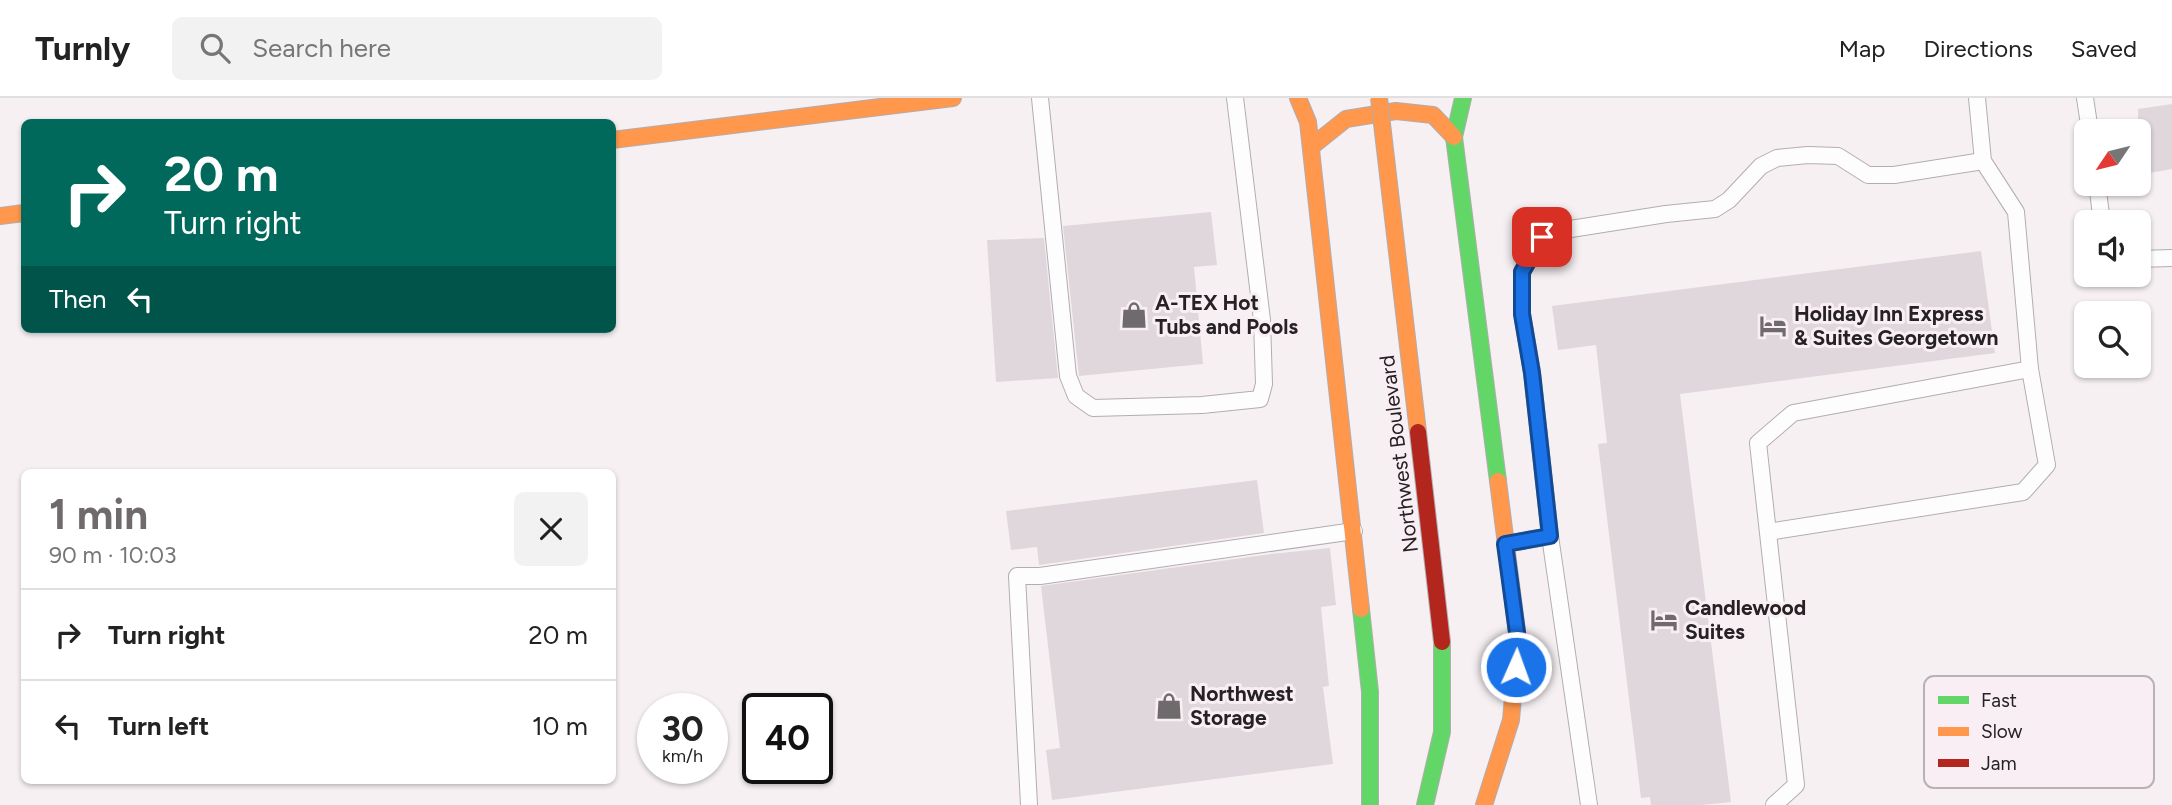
<!DOCTYPE html>
<meta charset="utf-8">
<style>
:root{--surface:#fff;--page:#f2f2f2;--text:#222;--muted:#767676;--line:#e0e0e0;--accent:#6f6a6c}
body{margin:0;font-family:Figtree,sans-serif;background:var(--page);color:var(--text);height:100vh;display:flex;flex-direction:column;font-size:26px;white-space:nowrap}
*{box-sizing:border-box;margin:0}
p{font-size:23px;color:var(--muted)}
.icon{flex:none;width:38px;height:38px;fill:none;stroke:currentColor;stroke-width:2;stroke-linecap:round;stroke-linejoin:round}
.map{position:relative;flex:1;overflow:hidden}
.side{position:absolute;left:21px;top:371px;width:595px;height:315px;display:flex;flex-direction:column;background:var(--surface);border-radius:10px;box-shadow:0 2px 5px #0004}
.side>*{flex:none}
.hud{position:absolute;left:21px;top:21px;width:595px;height:214px;border-radius:10px;box-shadow:0 2px 5px #0004;background:#00695c;color:#fff;overflow:hidden}
.needle{width:46px;rotate:235deg}
.tools{position:absolute;left:2074px;top:21px;display:grid;gap:14px}
.tools a{display:grid;place-items:center;width:77px;height:77px;border-radius:10px;background:var(--surface);box-shadow:0 2px 5px #0004;font-size:35px}
.speed{position:absolute;left:637px;top:595px;display:flex;gap:14px;font-size:35px;font-weight:700;text-align:center}
.speed>*{display:grid;place-content:center;width:91px;height:91px;border-radius:50%;background:var(--surface);box-shadow:0 2px 5px #0004;line-height:1}
.speed small{font-size:18px;font-weight:400}
.speed .limit{border:4px solid #111;border-radius:10px;background:#fff;color:#111}
.pin{position:absolute;display:grid;place-items:center;width:60px;height:60px;color:#fff;margin:-30px;border-radius:14px;box-shadow:0 4px 10px #0006}
.me{position:absolute;width:77px;margin:-38px;rotate:2deg;stroke-linejoin:round;filter:drop-shadow(0 0 5px #0008)}
.turn{display:flex;align-items:center;gap:24px;height:147px;padding:0 28px;font-size:32px}
.turn .icon{width:91px;height:91px;stroke-width:2.5}
.turn b{display:block;font-size:49px;line-height:60px}
.then{display:flex;align-items:center;height:66px;padding:0 28px;background:#0003;gap:14px;font-size:26px}
.round{display:grid;place-items:center;flex:none;width:74px;height:74px;border-radius:10px;background:var(--page)}
.overview{display:flex;align-items:center;justify-content:space-between;height:119px;padding:0 28px}
h1{font-size:42px;font-weight:700;line-height:52px;color:var(--accent)}
ul{padding:0;list-style:none}
li{display:flex;align-items:center;gap:21px;height:91px;padding:0 28px;border-top:2px solid var(--line)}
li div{flex:1}
li b{display:block;font-size:26px}
li em{font-style:normal}
header{display:flex;align-items:center;gap:42px;box-sizing:border-box;height:98px;padding:0 35px;background:var(--surface);border-bottom:2px solid var(--line)}
header strong{font-size:33px}
nav{display:flex;gap:38px;margin-inline-start:auto;font-size:24px}
.search{width:490px;height:63px;background:var(--page);display:flex;align-items:center;gap:18px;box-sizing:border-box;padding:0 24px;border-radius:10px;color:var(--muted);font-size:26px}
.map>svg:first-child{display:block}
.building{fill:#e0d7dc}
.lines{fill:none;stroke-linecap:round;stroke-linejoin:round}
.lane-casing{stroke:#b2adb0;stroke-width:18}
.fast-casing{stroke:#b2adb0;stroke-width:18}
.slow-casing{stroke:#b2adb0;stroke-width:18}
.lane{stroke:#fefdfd;stroke-width:16}
.fast{stroke:#63d668;stroke-width:16}
.slow{stroke:#ff974d;stroke-width:16}
.slow-bridge-casing{stroke:#b2adb0;stroke-width:18;stroke-linecap:butt}
.jam-bridge-casing{stroke:#b2adb0;stroke-width:18;stroke-linecap:butt}
.slow-bridge{stroke:#ff974d;stroke-width:16}
.jam-bridge{stroke:#b3261e;stroke-width:16}
.route-casing{stroke:#114b97;stroke-width:18}
.route{stroke:#1a73e8;stroke-width:12}
.labels{text-anchor:middle;stroke-width:6;stroke-linejoin:round;paint-order:stroke}
.poi-label{font-size:21px;font-weight:bold;fill:#262224;stroke:#f8eef4;text-anchor:start}
.street-label{font-size:21px;fill:#262224;stroke:#f8eef4}
.key{fill:#f8eef4;stroke:#b9b1b6;stroke-width:2}
.key-label{font-size:19px;fill:#262224}
</style>
<header>
<strong>Turnly</strong>
<div class="search"><svg class="icon" aria-label="search" viewBox="0 0 24 24"><circle cx="10" cy="10" r="6"/><path d="M15 15l6 6"/></svg>Search here</div>
<nav><a>Map</a><a>Directions</a><a>Saved</a></nav>
</header>
<div class="map">
<svg width="2172" height="707" viewBox="0 0 2172 707">
<rect width="100%" height="100%" fill="#f6f0f3"/>
<!-- building -->
<g class="building">
<path d="M2172 6V71L2138 77V11Z"/>
<path d="M1211 114 1217 167 1194 169 1203 266 1079 278 1063 128Z"/>
<path d="M1044 140 1058 280 996 284 987 142Z"/>
<path d="M1981 153 1995 255 1680 296 1731 704 1701 707H1651L1650 699 1641 700 1598 346 1607 345 1596 247 1558 252 1552 208Z"/>
<path d="M1257 382 1264 435 1039 467 1037 449 1011 452 1006 413Z"/>
<path d="M1330 450 1336 507 1321 509 1329 588 1323 589 1333 666 1052 702 1046 652 1060 650 1041 488 1271 456Z"/>
</g>
<g class="lines">
<defs>
<g id="lane">
<path d="M1040 0 1068 278 1076 298 1093 310 1202 307 1260 301 1264 286 1262 222 1235 0"/>
<path d="M2085 0 2090 33"/>
<path d="M2097 86 2102 124"/>
<path d="M2138 161 2172 160"/>
<path d="M1768 434 2023 394 2047 367 2030 271 2016 114 1983 63 1977 0"/>
<path d="M1505 446 1550 438"/>
<path d="M1029 707 1017 478H1040L1354 433"/>
<path d="M1589 707 1550 438 1532 274 1522 216V174L1542 139 1558 133 1666 116 1715 111 1729 102 1761 68 1777 60 1808 57 1838 58 1868 77H1894L1983 63"/>
<path d="M1774 707 1796 687 1758 345 1793 315 2030 271"/>
</g>
<g id="fast">
<path d="M1463 0 1454 39 1498 383"/>
<path d="M1361 511 1370 594V707"/>
<path d="M1425 707 1442 634V544"/>
</g>
<g id="slow">
<path d="M1298 0 1308 24 1361 511"/>
<path d="M612 42 953 0"/>
<path d="M1311 49 1346 21 1396 13 1433 17 1454 39"/>
<path d="M0 118 24 115"/>
<path d="M1484 707 1511 622 1518 542 1498 383"/>
</g>
</defs>
<!-- lane casing -->
<use href="#lane" class="lane-casing"/>
<!-- fast casing -->
<use href="#fast" class="fast-casing"/>
<!-- slow casing -->
<use href="#slow" class="slow-casing"/>
<!-- lane -->
<use href="#lane" class="lane"/>
<!-- fast -->
<use href="#fast" class="fast"/>
<!-- slow -->
<use href="#slow" class="slow"/>
<defs>
<path id="slow-bridge" d="M1379 0 1418 334"/>
<path id="jam-bridge" d="M1418 334 1442 544"/>
</defs>
<!-- slow-bridge casing -->
<use href="#slow-bridge" class="slow-bridge-casing"/>
<!-- jam-bridge casing -->
<use href="#jam-bridge" class="jam-bridge-casing"/>
<!-- slow-bridge -->
<use href="#slow-bridge" class="slow-bridge"/>
<!-- jam-bridge -->
<use href="#jam-bridge" class="jam-bridge"/>
</g>
<g class="lines">
<defs>
<path id="route" d="M1516 569 1518 542 1505 446 1550 438 1532 275 1522 216V174L1542 139"/>
</defs>
<!-- route casing -->
<use href="#route" class="route-casing"/>
<!-- route -->
<use href="#route" class="route"/>
</g>
<!-- icons -->
<defs>
<symbol id="shop-bare" viewBox="-9 -9 18 18"><path d="M-5-2.5h2.3a2.7 3.5 0 0 1 5.4 0H5L5.5 6h-11ZM-1.5-2.5h3a1.5 2.3 0 0 0-3 0Z" fill="#6f6a6c" stroke="#f8eef4" stroke-width="2.5" paint-order="stroke"/></symbol>
<symbol id="hotel-bare" viewBox="-9 -9 18 18"><path d="M-6-4.5h1.5V1H6V5H4.5V3h-9V5H-6ZM-4 0a1.8 1.8 0 1 1 3.6 0ZM.5 0V-2.5h3Q6-2.5 6 0Z" fill="#6f6a6c" stroke="#f8eef4" stroke-width="2.5" paint-order="stroke"/></symbol>
</defs>
<g fill-rule="evenodd">
<use href="#shop-bare" x="1115" y="198" width="38" height="38"/>
<use href="#hotel-bare" x="1754" y="209" width="38" height="38"/>
<use href="#hotel-bare" x="1645" y="503" width="38" height="38"/>
<use href="#shop-bare" x="1150" y="589" width="38" height="38"/>
</g>
<g class="labels">
<!-- poi labels -->
<g class="poi-label">
<text x="1155" y="212">A-TEX Hot<tspan x="1155" dy="24">Tubs and Pools</tspan></text>
<text x="1794" y="223">Holiday Inn Express<tspan x="1794" dy="24">&amp; Suites Georgetown</tspan></text>
<text x="1685" y="517">Candlewood<tspan x="1685" dy="24">Suites</tspan></text>
<text x="1190" y="603">Northwest<tspan x="1190" dy="24">Storage</tspan></text>
</g>
<!-- street labels -->
<g class="street-label">
<text transform="translate(1399 356) rotate(-97)" y="7">Northwest Boulevard</text>
</g>
</g>
<!-- legend -->
<rect x="1924" y="578" width="230" height="112" rx="10" class="key"/>
<rect x="1938" y="598" width="31" height="8" fill="#63d668"/>
<rect x="1938" y="629" width="31" height="9" fill="#ff974d"/>
<rect x="1938" y="661" width="31" height="8" fill="#b3261e"/>
<g class="key-label">
<text x="1981" y="609">Fast</text>
<text x="1981" y="640">Slow</text>
<text x="1981" y="672">Jam</text>
</g>
</svg>
<div class="tools">
<a><svg class="needle" viewBox="-14 -14 28 28"><path d="M0-13l5 13h-10z" fill="#e53935"/><path d="M0 13l5-13h-10z" fill="#767676"/></svg></a>
<a><svg class="icon" aria-label="sound" viewBox="0 0 24 24"><path d="M4 9h4l5-4v14l-5-4H4zM17 9q2 3 0 6"/></svg></a>
<a><svg class="icon" aria-label="search" viewBox="0 0 24 24"><circle cx="10" cy="10" r="6"/><path d="M15 15l6 6"/></svg></a>
</div>
<div class="speed"><div>30<small>km/h</small></div><div class="limit">40</div></div>
<div class="pin" style="left:1542px;top:139px;background:#d93025"><svg class="icon" aria-label="arrive" viewBox="0 0 24 24"><path d="M6 21V4h12l-3 4 3 4H6"/></svg></div>
<svg class="me" style="left:1516px;top:569px" viewBox="-20 -20 40 40"><circle r="17" fill="#1a73e8" stroke="#fff" stroke-width="3"/><path d="M0-11L8 9 0 5-8 9z" fill="#fff"/></svg>
<div class="hud">
<div class="turn"><svg class="icon" aria-label="right" viewBox="0 0 24 24"><path d="M7 20v-9h11M14 6l5 5-5 5"/></svg><div><b>20 m</b>Turn right</div></div>
<div class="then">Then<svg class="icon" aria-label="left" viewBox="0 0 24 24"><path d="M17 20v-9H6M10 6l-5 5 5 5"/></svg></div>
</div>
<section class="side">
<div class="overview"><div><h1>1 min</h1><p>90 m · 10:03</p></div><a class="round"><svg class="icon" aria-label="close" viewBox="0 0 24 24"><path d="M6 6l12 12M18 6L6 18"/></svg></a></div>
<ul>
<li><svg class="icon" aria-label="right" viewBox="0 0 24 24"><path d="M7 20v-9h11M14 6l5 5-5 5"/></svg><div><b>Turn right</b></div><em>20 m</em></li>
<li><svg class="icon" aria-label="left" viewBox="0 0 24 24"><path d="M17 20v-9H6M10 6l-5 5 5 5"/></svg><div><b>Turn left</b></div><em>10 m</em></li>
</ul>
</section>
</div>
